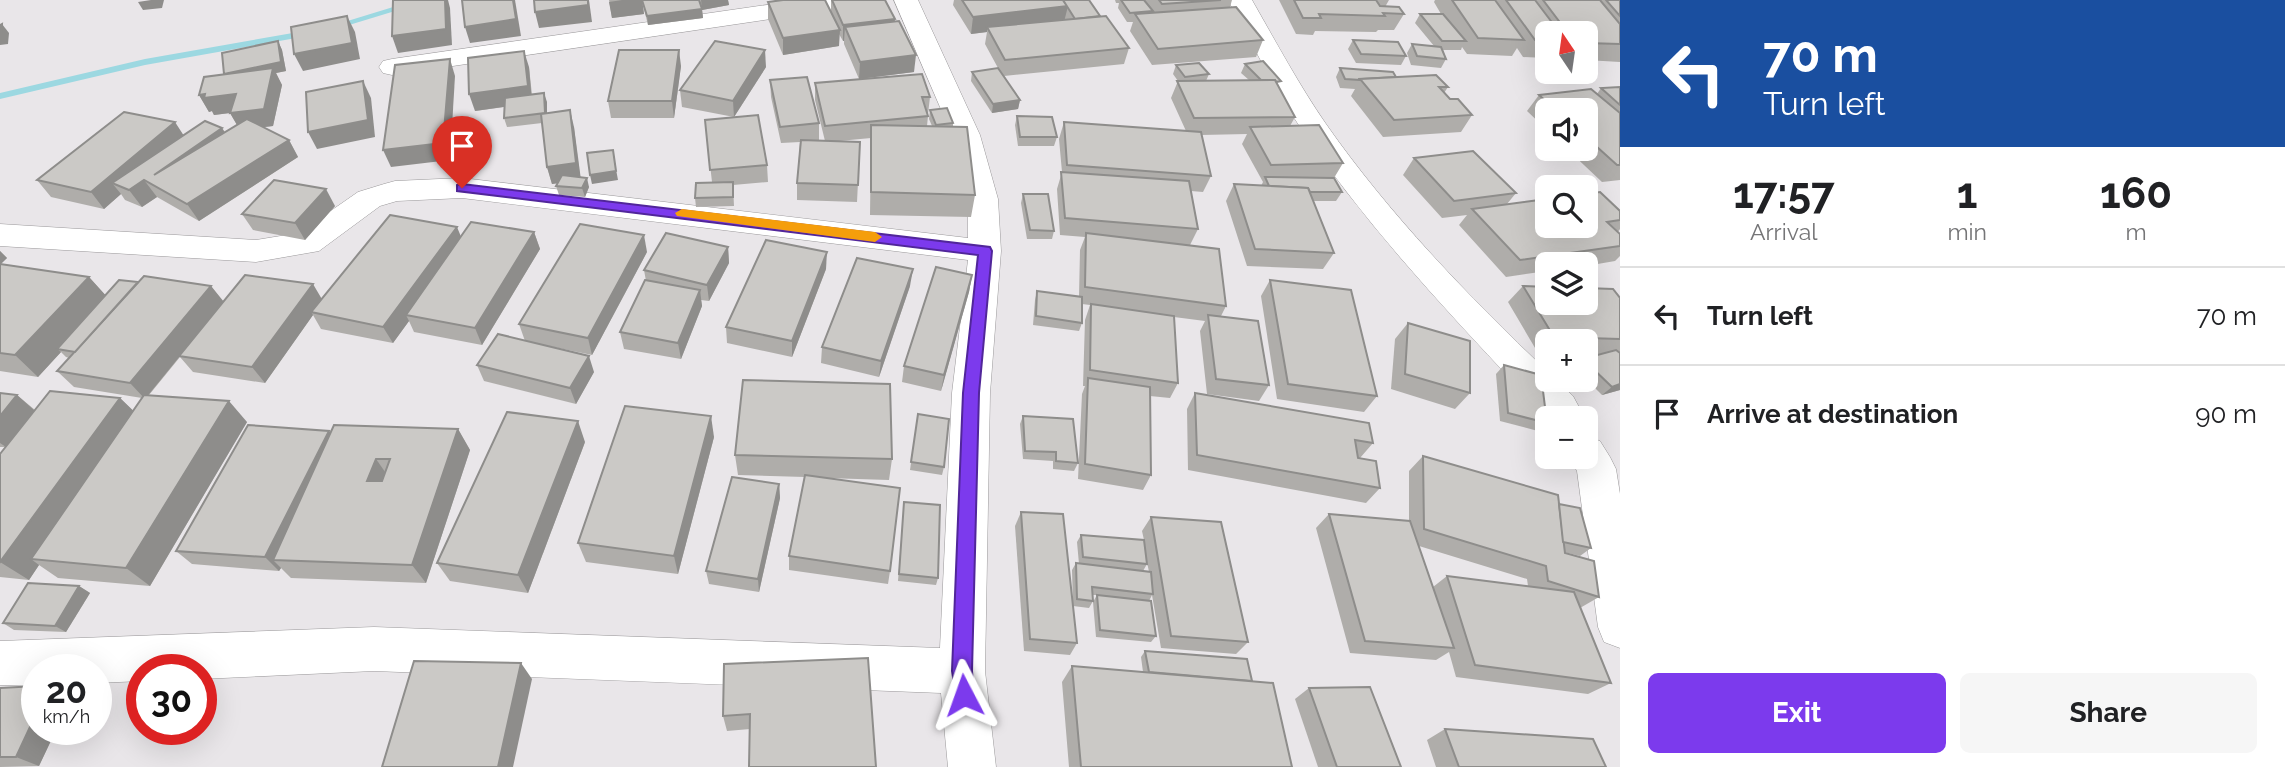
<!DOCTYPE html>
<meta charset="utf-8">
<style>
:root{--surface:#fff;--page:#f6f6f6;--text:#202124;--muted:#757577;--line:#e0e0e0;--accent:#7c3aed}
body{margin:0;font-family:Raleway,sans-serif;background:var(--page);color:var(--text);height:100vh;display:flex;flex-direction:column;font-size:26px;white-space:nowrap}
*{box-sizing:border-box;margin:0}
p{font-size:23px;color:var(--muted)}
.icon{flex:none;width:38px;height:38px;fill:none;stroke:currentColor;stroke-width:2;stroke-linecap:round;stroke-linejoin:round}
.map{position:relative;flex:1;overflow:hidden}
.drawer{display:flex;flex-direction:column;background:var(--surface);width:665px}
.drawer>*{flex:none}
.guide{background:#1a4fa0;color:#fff;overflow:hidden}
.needle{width:46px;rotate:347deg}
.fabs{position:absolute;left:1535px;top:21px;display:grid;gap:14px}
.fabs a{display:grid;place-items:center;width:63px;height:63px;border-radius:10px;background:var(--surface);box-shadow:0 7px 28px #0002;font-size:35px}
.speed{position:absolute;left:21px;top:654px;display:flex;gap:14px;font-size:35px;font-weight:700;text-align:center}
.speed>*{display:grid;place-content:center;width:91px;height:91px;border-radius:50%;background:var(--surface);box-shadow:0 7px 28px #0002;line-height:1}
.speed small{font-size:18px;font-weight:400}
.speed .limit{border:10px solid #d22;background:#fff;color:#111}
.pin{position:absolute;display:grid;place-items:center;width:60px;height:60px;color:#fff;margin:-72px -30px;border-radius:50% 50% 50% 0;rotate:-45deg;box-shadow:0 0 7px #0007}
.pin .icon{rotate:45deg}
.me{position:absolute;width:77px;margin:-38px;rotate:356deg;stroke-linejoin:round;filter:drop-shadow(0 0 5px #0008)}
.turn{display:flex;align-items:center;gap:24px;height:147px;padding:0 28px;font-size:32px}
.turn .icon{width:91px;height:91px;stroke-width:2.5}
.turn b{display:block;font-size:49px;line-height:60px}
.eta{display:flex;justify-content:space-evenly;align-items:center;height:119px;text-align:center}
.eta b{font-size:42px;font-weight:700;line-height:49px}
.cta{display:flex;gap:14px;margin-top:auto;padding:14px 28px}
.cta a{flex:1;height:80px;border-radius:10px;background:var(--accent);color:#fff;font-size:28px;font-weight:700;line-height:80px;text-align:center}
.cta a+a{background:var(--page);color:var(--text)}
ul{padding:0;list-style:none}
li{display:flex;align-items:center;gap:21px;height:98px;padding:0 28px;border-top:2px solid var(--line)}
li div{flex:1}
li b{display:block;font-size:26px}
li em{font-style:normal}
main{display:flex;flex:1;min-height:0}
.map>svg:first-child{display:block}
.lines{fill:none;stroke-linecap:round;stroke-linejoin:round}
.stream{fill:#9cd8e1;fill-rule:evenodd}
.street-casing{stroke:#9a989a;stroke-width:1}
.street{fill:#fff;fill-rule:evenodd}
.wall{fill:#afadaa;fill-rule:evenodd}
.shaded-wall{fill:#8e8d8b}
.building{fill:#cbc9c6;stroke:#8e8d8b;stroke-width:2;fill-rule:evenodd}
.route{fill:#7c3aed;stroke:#51269a;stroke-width:2}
.slow{fill:#f59e0b}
</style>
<main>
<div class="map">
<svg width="1620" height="767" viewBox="0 0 1620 767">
<rect width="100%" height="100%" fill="#e9e6e9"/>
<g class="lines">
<!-- stream -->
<g class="stream">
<path d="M416 0H431L336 29 328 27Z"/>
<path d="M310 30 315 33 313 35 145 65 0 99V93L145 59Z"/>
</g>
<defs>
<g id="street">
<path d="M801 0H864L861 5 852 7 392 75 383 73 379 67 383 61 392 59Z"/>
<path d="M894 0H918L980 135 998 199 1001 251 990 393 985 671 996 767H948L941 693 374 671 201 679V670H142V681L96 683V670H37V686L0 685V641L374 627 940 648 952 393 968 260 462 198 397 201 380 206 319 251 256 262 0 246V224L256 240 299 233 358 192 384 184 395 181 462 178 968 238V199L952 135Z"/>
<path d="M1228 0H1252C1276 42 1299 85 1326 124 1389 214 1468 296 1547 371V380H1556L1573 396 1585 418H1547C1468 333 1388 251 1320 156 1284 107 1257 53 1228 0Z"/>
<path d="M1586 436 1600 441 1610 457 1616 469 1620 494V648L1604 642 1598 627 1577 471 1569 457H1586Z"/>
</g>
</defs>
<!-- street casing -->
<use href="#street" class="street-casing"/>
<!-- street -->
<use href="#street" class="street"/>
</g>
<!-- wall -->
<g class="wall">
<path d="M609 0H728L729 5 702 10 703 18 648 25 643 5 644 14 612 18Z"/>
<path d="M778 0H825L831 13V0H885L914 72 859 79 844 44V41H843L839 34V46L783 55 768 19V2Z"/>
<path d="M954 0H1089L1100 16 1129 48 1124 64 1004 76 1020 100 1018 109 992 113 971 81 972 72 998 68 985 44 987 32 971 34 953 5Z"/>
<path d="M1115 0H1232L1230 7 1263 40 1256 57 1152 65 1130 31 1133 22H1127L1118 8 1119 3H1116Z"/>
<path d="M1279 0H1389L1385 7 1404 14 1394 30H1378L1376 32 1315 31 1313 35 1296 34Z"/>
<path d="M1435 0H1620V62L1586 60V33H1547V58L1523 57 1517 48 1512 56 1467 54 1462 47 1461 50H1443L1446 59 1441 68 1411 65 1407 53 1412 44 1434 46 1415 23 1420 14H1441L1434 2Z"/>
<path d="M1353 40 1406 56 1401 65 1356 63 1348 49Z"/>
<path d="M278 41 282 50 286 71 276 73 282 85 273 126 264 127 289 140 298 157 199 221 157 197 142 207 125 200 121 194 104 209 51 197 37 180 184 136 222 128 225 132 237 125 230 113 214 115 212 111 209 112 199 95 224 74Z"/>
<path d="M1245 64 1279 87 1295 117 1290 126 1343 163 1334 178 1342 192 1336 201H1313L1334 253 1323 269 1247 266 1226 201 1234 184 1261 186 1263 182 1242 144 1247 134 1201 135 1211 176 1203 192 1191 191 1198 229 1190 245 1226 306 1221 316 1269 385 1259 401 1207 394 1200 331 1205 321 1174 317 1178 383 1170 398 1150 396 1151 475 1143 490 1078 479 1082 394 1085 386H1083L1085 320 1090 305 1082 304V323L1079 331 1033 325 1035 300 1037 291 1079 297 1080 250 1085 237 1060 235 1057 189 1062 172 1059 139 1064 122 1186 131 1171 98 1178 81 1173 74 1176 65 1209 74 1206 81 1249 80 1241 73Z"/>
<path d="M681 66 674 118H611L608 101Z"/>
<path d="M529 67 532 95 547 102V113L574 127 580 177 589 187 585 197 559 195 556 186 558 183 552 184 547 167 542 123 507 127 504 118V107L475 111Z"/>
<path d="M766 67 734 117 682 107 680 90Z"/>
<path d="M1340 68 1448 87 1444 93 1450 99 1472 115 1461 132 1383 137 1351 96 1355 89 1340 88 1336 77Z"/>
<path d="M770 80 819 123V140H813L825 141 815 100V83L930 97 928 114H927L928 116 927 126H932L929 119 930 110 953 123V127L975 195 971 217 870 215 871 138 839 141 860 142 857 202 797 200V183L800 142 781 143 771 97Z"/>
<path d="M1620 87V180L1602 182 1567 149H1586V110H1547V130L1527 111 1539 95 1597 94 1601 88Z"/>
<path d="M1017 116 1057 137 1054 146H1018L1015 125Z"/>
<path d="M705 120 767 165 768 182 733 185 734 206 696 207 695 198 712 182Z"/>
<path d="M1414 158 1516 193 1507 204 1620 211V229L1618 232 1620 234V256L1615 261 1586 266V264H1547V271L1506 277 1459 225 1467 215 1442 218 1403 175Z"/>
<path d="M1023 194 1054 231 1052 239H1027L1021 203Z"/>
<path d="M335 206 305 240 253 230 242 214Z"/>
<path d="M534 232 540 249 482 345 414 332 409 321 393 343 321 329 313 315 265 383 193 372 180 357 149 395 247 422 150 586 58 578 39 565 29 580 0 577V454L5 447H0V393L17 395 35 410 120 398 133 411 142 398 74 387 57 371 69 358 66 357 61 352 38 377 0 371V251L7 258 0 264 89 277 105 295 138 282 211 286 223 302 322 299 461 236Z"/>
<path d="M728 247 729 263 709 301 701 300 702 306 681 359 624 349 620 332 646 281 644 270Z"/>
<path d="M647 252 592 355 525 341 519 324Z"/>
<path d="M826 269 792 357 727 343 726 327Z"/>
<path d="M972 275 969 292 941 391 902 382 904 366Z"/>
<path d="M1270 280 1377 396 1364 412 1277 399 1261 296Z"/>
<path d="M910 286 879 377 821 363 822 347Z"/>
<path d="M1523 286 1620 298V390L1602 395 1586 379V358L1595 355H1586V341H1547V354L1538 353 1508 302Z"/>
<path d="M1408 323 1470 393 1455 409 1391 389 1395 339Z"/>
<path d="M477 365 594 372 576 404 484 381Z"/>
<path d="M1504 365 1547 423 1538 431 1500 421 1496 374Z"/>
<path d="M1195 393 1373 443 1360 458 1380 488 1366 503 1188 470 1187 409Z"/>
<path d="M918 414 944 467 942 475 910 470Z"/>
<path d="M1023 416 1078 463 1074 471 1053 469V461L1023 459 1020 424Z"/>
<path d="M458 429 470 450 426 583 291 578 281 568 279 571 192 564 176 551 330 432Z"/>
<path d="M714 437 678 574 586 562 578 543Z"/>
<path d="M585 442 528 593 450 581 437 563Z"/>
<path d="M735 455 892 459 889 480 826 478 890 571 888 584 789 570V556L805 477 738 475Z"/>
<path d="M1423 456 1559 504 1591 548 1580 556 1564 552 1599 597 1580 608 1611 683 1588 694 1456 677 1449 652 1436 660 1350 653 1316 528 1329 514 1409 521V471ZM1419 546 1527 579 1528 586 1447 576 1433 587Z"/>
<path d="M779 484 780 498 759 592 709 584 706 571Z"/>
<path d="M904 502 938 578 936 585 898 581Z"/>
<path d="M1021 512 1077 643 1070 655 1024 651 1015 526Z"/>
<path d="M1151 517 1248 642 1236 654 1161 648 1152 595 1149 601 1156 636 1151 642 1096 637 1093 602 1097 595H1092L1093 601 1089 608 1073 606 1072 570 1076 563 1079 564 1077 542 1081 535 1144 540 1142 531ZM1147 562 1149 572 1143 571 1147 564Z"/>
<path d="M79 586 90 593 66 632 14 630 3 623Z"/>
<path d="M1145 651 1252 681 1292 767H1069L1062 682 1072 666 1143 672 1141 657Z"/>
<path d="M724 664 876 767 750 729 727 731 723 716Z"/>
<path d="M0 688 37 730H56L39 766 0 767Z"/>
<path d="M1309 688 1401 767H1318L1295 699Z"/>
<path d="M1445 729 1606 767H1436L1427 740Z"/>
</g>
<!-- shaded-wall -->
<g class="shaded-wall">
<path d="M151 0H164L162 8 143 10 138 2Z"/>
<path d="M445 0H448L450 8 452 45 398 53 392 36Z"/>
<path d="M513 0H515L521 36 470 43 465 27Z"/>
<path d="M589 0 592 22 539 28 535 12Z"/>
<path d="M622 0H642L644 14 612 18 609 2Z"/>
<path d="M701 0H728L729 5 702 10Z"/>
<path d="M1068 6 1064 22 987 27V32L971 34 973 17Z"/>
<path d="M702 9 703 18 648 25 647 16Z"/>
<path d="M347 16 355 32 360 59 303 71 294 54Z"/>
<path d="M895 19 894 35 845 27 844 41H843V25Z"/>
<path d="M2 24 9 33 8 44 0 45V35Z"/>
<path d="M840 30 839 46 783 55V38Z"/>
<path d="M278 41 282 50 286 71 276 73 282 85 273 126 240 130 230 113 264 109 224 74Z"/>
<path d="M679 50 681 66 674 118 672 101Z"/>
<path d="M765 50 766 67 734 117 733 101Z"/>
<path d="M524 51 529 67 532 103 475 111 469 94Z"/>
<path d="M916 55 914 72 859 79 860 62Z"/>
<path d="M450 59 455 76 450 160 391 167 383 150Z"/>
<path d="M363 81 371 98 375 137 317 149 308 132Z"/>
<path d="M544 93 547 102V122L545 113Z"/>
<path d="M205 94H236L245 111 214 115 212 111 209 112 199 95Z"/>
<path d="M1020 100 1018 109 992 113 993 104Z"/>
<path d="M570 110 574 127 581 180 552 184 547 167Z"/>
<path d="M175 122 186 139 112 183 121 194 104 209 91 192Z"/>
<path d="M222 128 232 145 154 175Z"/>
<path d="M289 140 298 157 199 221 187 204Z"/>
<path d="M614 159 618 180 592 184 590 175Z"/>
<path d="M587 178 589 187 585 197 582 188Z"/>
<path d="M144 180 157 197 142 207 129 190Z"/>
<path d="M326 189 335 206 305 240 295 223Z"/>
<path d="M457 227 464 244 406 315 409 321 393 343 383 327Z"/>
<path d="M534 232 540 249 482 345 475 328Z"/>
<path d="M644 235 647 252 592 355 588 338Z"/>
<path d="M728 247 729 263 709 301 707 285Z"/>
<path d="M0 251 7 258 0 265Z"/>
<path d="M827 252 826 269 792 357V341Z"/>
<path d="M913 269 910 286 879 377 881 361Z"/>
<path d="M972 275 969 292 941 391 944 375Z"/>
<path d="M89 277 109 299 57 349 61 352 38 377 15 355Z"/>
<path d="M313 284 323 301 311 312 313 315 265 383 252 367Z"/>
<path d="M211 286 224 302 145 399 130 383Z"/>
<path d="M700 290 702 306 681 359 678 343Z"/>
<path d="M589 356 594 372 576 404 570 388Z"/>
<path d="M1620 384V390L1602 395 1612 387Z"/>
<path d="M17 395 35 411 6 447 0 443V416Z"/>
<path d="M120 398 142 419 31 559 39 565 29 580 0 562Z"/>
<path d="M229 401 247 422 150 586 126 568Z"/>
<path d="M711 416 714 437 678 574 674 556Z"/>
<path d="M578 421 585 442 528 593 518 575Z"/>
<path d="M458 429 470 450 426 583 412 565Z"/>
<path d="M329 431 340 446 273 560 281 568 279 571 265 557Z"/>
<path d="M376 459 390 479 381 501 367 481Z"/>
<path d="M779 484 780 498 759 592 758 579Z"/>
<path d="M79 586 90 593 66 632 55 626Z"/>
<path d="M521 663 532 679 513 767H498Z"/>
<path d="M37 712V730H56L39 766 16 757Z"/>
</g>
<!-- building -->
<g class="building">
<path d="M393 0H445L446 29 392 36Z"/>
<path d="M462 0H513L516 19 465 27Z"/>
<path d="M534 0H588V5L535 12Z"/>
<path d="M642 0H699L702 9 647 16Z"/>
<path d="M783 0H825L840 30 783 38 768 2Z"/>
<path d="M832 0H885L895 19 843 25Z"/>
<path d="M962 0H1063L1068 6 973 17Z"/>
<path d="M1063 0H1089L1100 16 1075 19Z"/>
<path d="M1121 0H1144L1153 11 1130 13Z"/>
<path d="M1159 0H1221L1162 4Z"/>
<path d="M1294 0H1376L1380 6 1399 7 1404 14 1383 13 1385 16 1319 14 1321 18H1303Z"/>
<path d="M1452 0H1495L1524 40 1478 38Z"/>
<path d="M1506 0H1535L1560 33H1547V41L1535 40Z"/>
<path d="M1543 0H1600L1620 24V44L1586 43V33H1568Z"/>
<path d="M1606 0H1620V16Z"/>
<path d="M1236 7 1263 40 1158 49 1135 14Z"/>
<path d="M1420 14H1443L1466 41H1442Z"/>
<path d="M347 16 352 43 294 54 291 27Z"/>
<path d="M1106 16 1129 48 1005 60 987 27Z"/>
<path d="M899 21 916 55 860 62 845 27Z"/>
<path d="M2 24 1 35H0V25Z"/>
<path d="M1353 40 1398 42 1406 56 1361 54Z"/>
<path d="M278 41 281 62 224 74 222 53Z"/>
<path d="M715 41 765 50 733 101 680 90Z"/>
<path d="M1412 44 1441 47 1446 59 1417 56Z"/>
<path d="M619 50H679L672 101H608Z"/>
<path d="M524 51 528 86 469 94 468 58Z"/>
<path d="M450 59 443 143 383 150 395 65Z"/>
<path d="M1263 61 1281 81 1276 82 1275 80H1261L1245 64Z"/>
<path d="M1199 63 1209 74 1185 77 1176 65Z"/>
<path d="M273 68 264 109 230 113 236 94 204 98 205 94 199 95 204 77Z"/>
<path d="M998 68 1020 100 993 104 972 72Z"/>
<path d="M1340 68 1393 72 1396 77 1360 79 1361 80 1345 79Z"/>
<path d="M922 74 930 97H922L928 116 825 126 815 83Z"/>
<path d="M1436 75 1448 87H1439L1450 99H1458L1472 115 1394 120 1360 79Z"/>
<path d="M807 77 819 123 780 127 770 80Z"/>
<path d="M1275 80 1295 117 1194 118 1177 81Z"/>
<path d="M363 81 368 120 308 132 306 92Z"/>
<path d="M1620 87V105L1601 88Z"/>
<path d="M1591 89 1620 113V165H1617L1586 137V110H1556L1539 95Z"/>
<path d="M544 93 545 113 504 118 505 98Z"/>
<path d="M947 108 953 123 936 125 930 110Z"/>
<path d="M570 110 576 163 547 167 541 114Z"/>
<path d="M124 112 175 122 91 192 37 180Z"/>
<path d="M758 115 767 165 710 170 705 120Z"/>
<path d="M1017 116 1052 117 1057 137H1020Z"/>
<path d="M247 119 289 140 187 204 144 180 129 190 112 183 205 121 222 128 154 175Z"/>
<path d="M1064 122 1201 132 1211 176 1067 165Z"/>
<path d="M871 125 967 127 975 195 871 192Z"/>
<path d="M1319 125 1343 163 1271 165 1250 127Z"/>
<path d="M801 140 860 142 858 185 797 183Z"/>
<path d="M613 150 616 171 590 175 587 153Z"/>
<path d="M1473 151 1516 193 1454 201 1414 158Z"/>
<path d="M1061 172 1189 181 1198 229 1065 218Z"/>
<path d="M562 175 587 178 582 188 556 186Z"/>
<path d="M1265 177 1334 178 1342 192H1310L1308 188 1269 186Z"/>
<path d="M274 180 326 189 295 223 242 214Z"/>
<path d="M733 182V197L695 198 696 183Z"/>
<path d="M1234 184 1308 188 1334 253 1255 249Z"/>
<path d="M1600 192 1620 211V220L1607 222 1620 234V246L1520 260 1472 209 1547 199V226H1586V194Z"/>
<path d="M1023 194H1048L1054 231 1030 230Z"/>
<path d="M390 215 457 227 383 327 311 312Z"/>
<path d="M471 222 534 232 475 328 406 315Z"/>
<path d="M580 224 644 235 588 338 519 324Z"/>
<path d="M666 233 728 247 707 285 644 270Z"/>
<path d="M1086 233 1219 249 1226 306 1085 287Z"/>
<path d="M766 240 827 252 792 341 726 327Z"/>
<path d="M857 258 913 269 881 361 822 347Z"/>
<path d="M0 264 89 277 15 355 0 353Z"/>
<path d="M936 267 972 275 944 375 904 366Z"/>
<path d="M245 275 313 284 252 367 179 356Z"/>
<path d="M144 276 211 286 130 383 57 371Z"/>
<path d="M119 280 138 282 75 352 57 349Z"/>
<path d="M645 280 700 290 678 343 620 332Z"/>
<path d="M1270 280 1351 290 1377 396 1288 384Z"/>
<path d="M1523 286 1547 287V303H1586V288L1613 289 1620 298V339L1554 337Z"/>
<path d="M1037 291 1082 297V323L1036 316Z"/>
<path d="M1091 304 1174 316 1178 383 1090 370Z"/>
<path d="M1208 315 1258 321 1269 385 1216 379Z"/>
<path d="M1408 323 1470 341V393L1405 374Z"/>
<path d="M498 334 589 356 570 388 477 365Z"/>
<path d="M1616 350 1620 353V384L1612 387 1586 362V358Z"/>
<path d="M1504 365 1541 375 1547 423 1508 413Z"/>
<path d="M1088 378 1150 387 1151 475 1085 464Z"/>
<path d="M743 380 890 384 892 459 735 455Z"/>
<path d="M50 391 120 398 0 562V454Z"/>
<path d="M0 393 17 395 0 416Z"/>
<path d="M1195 393 1369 423 1373 443 1355 440 1358 458 1376 461 1380 488 1197 455Z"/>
<path d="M144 395 229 401 126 568 31 559Z"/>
<path d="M625 406 711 416 674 556 578 543Z"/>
<path d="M507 412 578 421 518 575 437 563Z"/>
<path d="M918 414 949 419 944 467 911 462Z"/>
<path d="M1023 416 1073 419 1078 463 1056 461V452L1025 451Z"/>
<path d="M248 425 329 431 265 557 176 551Z"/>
<path d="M334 425 458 429 412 565 273 560ZM376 459H390L382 481H367Z"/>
<path d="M1423 456 1558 495 1565 553 1594 561 1599 597 1548 581 1546 566 1424 529Z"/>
<path d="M805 475 900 488 890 571 789 556Z"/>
<path d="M732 477 779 484 758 579 706 571Z"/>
<path d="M904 502 940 505 938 578 899 574Z"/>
<path d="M1559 504 1580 508 1591 548 1563 542Z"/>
<path d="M1021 512 1063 514 1077 643 1030 639Z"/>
<path d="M1329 514 1410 521 1454 648 1365 641Z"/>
<path d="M1151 517 1221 522 1248 642 1171 636Z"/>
<path d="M1081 535 1144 540 1147 564 1083 557Z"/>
<path d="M1076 563 1151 572 1153 594 1092 587 1093 601 1077 599Z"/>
<path d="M1447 576 1574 592 1611 683 1475 665Z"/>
<path d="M28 583 79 586 55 626 3 623Z"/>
<path d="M1097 595 1151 601 1156 636 1100 630Z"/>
<path d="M1145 651 1247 659 1252 681 1149 672Z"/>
<path d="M868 658 876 767H749L750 714 723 716 724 664Z"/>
<path d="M414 661 521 663 498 767H382Z"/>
<path d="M1072 666 1273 683 1292 767H1081Z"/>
<path d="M37 686V712L16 757H0V688Z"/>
<path d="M1370 687 1401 767H1337L1309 688Z"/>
<path d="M1445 729 1593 739 1606 767H1459Z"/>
</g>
<!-- route -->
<path class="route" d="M462 184 990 247 992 251 979 393 972 671 974 695 971 702 964 705 957 702 952 671 963 393 978 255 457 191V185Z"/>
<!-- slow -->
<path class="slow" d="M682 209 875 232 882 237 875 242 677 216 675 213Z"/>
</svg>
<div class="fabs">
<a><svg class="needle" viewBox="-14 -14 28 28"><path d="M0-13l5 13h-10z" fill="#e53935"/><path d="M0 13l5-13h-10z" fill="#757577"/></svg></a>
<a><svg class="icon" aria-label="sound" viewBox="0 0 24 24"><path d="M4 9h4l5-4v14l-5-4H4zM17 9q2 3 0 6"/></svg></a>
<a><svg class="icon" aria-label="search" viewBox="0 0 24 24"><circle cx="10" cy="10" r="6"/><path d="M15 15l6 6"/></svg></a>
<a><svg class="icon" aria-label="layers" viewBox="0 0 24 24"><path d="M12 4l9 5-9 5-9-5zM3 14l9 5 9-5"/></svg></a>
<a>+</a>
<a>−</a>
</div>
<div class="speed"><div>20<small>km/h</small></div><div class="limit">30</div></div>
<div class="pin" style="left:462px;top:188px;background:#d93025"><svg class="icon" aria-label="arrive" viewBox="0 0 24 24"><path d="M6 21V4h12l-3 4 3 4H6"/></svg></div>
<svg class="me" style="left:964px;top:695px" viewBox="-20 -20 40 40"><path d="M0-17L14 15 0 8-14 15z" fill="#7c3aed" stroke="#fff" stroke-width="4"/></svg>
</div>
<section class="drawer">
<div class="guide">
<div class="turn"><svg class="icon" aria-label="left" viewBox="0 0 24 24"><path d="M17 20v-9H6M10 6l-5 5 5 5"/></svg><div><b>70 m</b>Turn left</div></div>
</div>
<div class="eta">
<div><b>17:57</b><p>Arrival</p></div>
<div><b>1</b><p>min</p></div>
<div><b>160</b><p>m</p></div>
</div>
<ul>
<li><svg class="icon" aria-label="left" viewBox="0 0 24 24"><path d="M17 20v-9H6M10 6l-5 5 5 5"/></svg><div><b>Turn left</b></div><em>70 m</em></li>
<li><svg class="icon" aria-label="arrive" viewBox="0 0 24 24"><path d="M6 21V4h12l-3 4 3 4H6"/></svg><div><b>Arrive at destination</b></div><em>90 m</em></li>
</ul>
<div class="cta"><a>Exit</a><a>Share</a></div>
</section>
</main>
